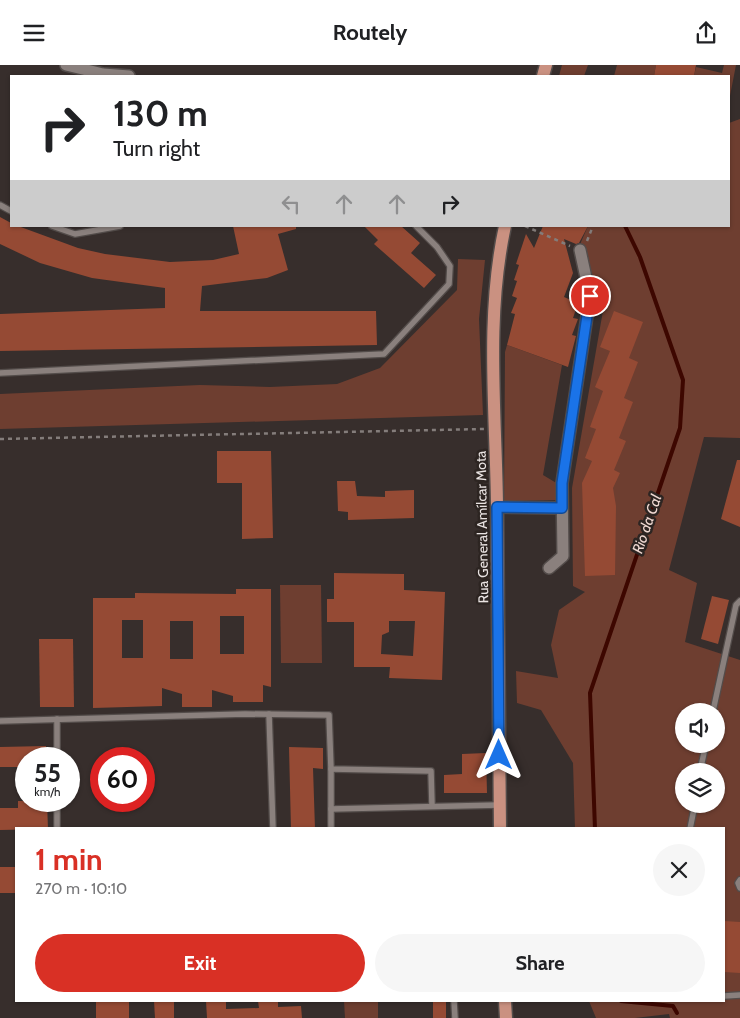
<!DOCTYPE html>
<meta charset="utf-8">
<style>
:root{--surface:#fff;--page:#f6f6f6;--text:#202124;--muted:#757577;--accent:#d93025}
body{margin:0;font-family:Cabin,sans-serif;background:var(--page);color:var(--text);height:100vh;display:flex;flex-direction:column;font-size:19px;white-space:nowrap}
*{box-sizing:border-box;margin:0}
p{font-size:16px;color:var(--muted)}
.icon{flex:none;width:28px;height:28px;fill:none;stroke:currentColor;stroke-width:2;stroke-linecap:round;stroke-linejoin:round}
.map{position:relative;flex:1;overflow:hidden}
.panel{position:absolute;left:15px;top:762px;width:710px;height:175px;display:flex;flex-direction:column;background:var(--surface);border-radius:0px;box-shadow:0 1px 4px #0004}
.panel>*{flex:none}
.hud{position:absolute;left:10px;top:10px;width:720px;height:152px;border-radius:0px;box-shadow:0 1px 4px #0004;background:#fff;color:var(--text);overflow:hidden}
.tools{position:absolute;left:675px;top:638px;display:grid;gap:10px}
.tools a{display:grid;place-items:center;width:50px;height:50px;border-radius:50%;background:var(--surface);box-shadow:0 1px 4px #0004;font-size:25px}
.speed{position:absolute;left:15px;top:682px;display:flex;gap:10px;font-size:25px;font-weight:700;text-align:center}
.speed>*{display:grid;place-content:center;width:65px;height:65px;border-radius:50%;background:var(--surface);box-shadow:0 1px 4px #0004;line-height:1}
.speed small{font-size:12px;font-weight:400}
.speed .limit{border:8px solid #d22;background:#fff;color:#111}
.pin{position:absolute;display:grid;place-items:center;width:42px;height:42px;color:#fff;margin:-21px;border:2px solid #fff;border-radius:50%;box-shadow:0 1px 5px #0007}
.me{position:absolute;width:55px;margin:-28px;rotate:0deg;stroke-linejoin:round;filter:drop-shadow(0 0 4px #0008)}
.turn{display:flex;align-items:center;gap:18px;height:105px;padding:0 20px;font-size:22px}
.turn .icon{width:65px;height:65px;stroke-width:2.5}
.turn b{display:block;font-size:35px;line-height:42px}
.lanes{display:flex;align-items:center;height:48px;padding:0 20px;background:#0003;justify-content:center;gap:25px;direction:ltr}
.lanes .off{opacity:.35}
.round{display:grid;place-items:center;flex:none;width:52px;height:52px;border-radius:26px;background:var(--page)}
.overview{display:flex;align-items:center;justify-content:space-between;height:85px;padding:0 20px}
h1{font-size:30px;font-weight:700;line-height:38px;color:var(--accent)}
.primary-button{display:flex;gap:10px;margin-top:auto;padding:10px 20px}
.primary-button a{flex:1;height:58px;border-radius:30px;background:var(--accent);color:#fff;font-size:20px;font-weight:700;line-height:58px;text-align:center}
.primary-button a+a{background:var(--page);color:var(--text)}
header{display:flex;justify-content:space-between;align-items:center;height:65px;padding:0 20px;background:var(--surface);font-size:22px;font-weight:700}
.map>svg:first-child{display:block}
.green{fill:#6e3e30;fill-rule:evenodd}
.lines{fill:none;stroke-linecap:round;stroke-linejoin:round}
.stream{stroke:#3d0700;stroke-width:4}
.building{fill:#954a34;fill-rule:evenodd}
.service-casing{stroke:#534c4a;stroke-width:8}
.minor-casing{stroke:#534c4a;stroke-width:14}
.primary-casing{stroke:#534c4a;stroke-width:15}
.path{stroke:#847d7b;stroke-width:2.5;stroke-dasharray:4 4;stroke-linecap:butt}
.service{stroke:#8a807d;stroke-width:5.5}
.minor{stroke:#8a807d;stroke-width:11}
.primary{stroke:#ca9181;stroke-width:12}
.route-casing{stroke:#114b97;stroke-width:12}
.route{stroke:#1a73e8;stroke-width:9}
.labels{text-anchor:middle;stroke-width:5;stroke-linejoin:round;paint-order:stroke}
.street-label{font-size:14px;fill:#eae4e3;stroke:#2d2522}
.water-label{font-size:15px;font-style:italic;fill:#f0d9d2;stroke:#2d2522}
</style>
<header><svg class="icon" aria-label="menu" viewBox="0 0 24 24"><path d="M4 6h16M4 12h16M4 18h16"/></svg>Routely<svg class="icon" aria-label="share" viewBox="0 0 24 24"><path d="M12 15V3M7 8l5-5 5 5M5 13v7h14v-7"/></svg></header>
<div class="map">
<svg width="740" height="953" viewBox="0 0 740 953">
<rect width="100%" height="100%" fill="#372e2c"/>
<!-- green -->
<g class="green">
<path d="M562 0H588L584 11H559Z"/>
<path d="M617 0H656L654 11H614Z"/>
<path d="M724 0H736L729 36V11H694L696 2 722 8Z"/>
<path d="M740 54V373L704 372 669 505 697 518 685 577 740 595V953H670L669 949 635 953H596L589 936H724V764H575L573 698 541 645 517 638 516 606 558 613 551 580 559 545 585 527 573 521 572 423 604 240 578 184 588 161H729V58ZM684 646H716V679H684ZM684 706H716V739H684Z"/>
<path d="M458 194 485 195 479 254 483 350 0 364V329L200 320 270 322 337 319 380 303 457 225Z"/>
<path d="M507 280 562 300 543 410 558 419V435L504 436 505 287Z"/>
<path d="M280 520H321L322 598H281Z"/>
<path d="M344 936H378V953H345Z"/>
</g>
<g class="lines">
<!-- stream -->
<g class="stream">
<path d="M595 764 590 628 680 363 683 315 640 192 625 161"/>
<path d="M621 936 673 941 677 948"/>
</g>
</g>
<!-- building -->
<g class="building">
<path d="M656 0H696L694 11H654Z"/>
<path d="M0 152 11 158V161H18L78 183 105 189 170 197 213 195 239 189 233 161H296V164L278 169 288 205 267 213 202 221 200 246H376L377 280 0 286V249L165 243V223L92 213 40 198 0 179Z"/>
<path d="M364 161H401L420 178 411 188 436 210 424 223 374 179 378 175Z"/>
<path d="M543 161H588L579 178 576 179 564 174 573 208 564 232 578 238 573 253 578 254 572 270 576 271 568 302 507 280 515 249 511 248 517 233 512 231 517 216 514 215 519 200 516 199 526 169 534 183Z"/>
<path d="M614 246 643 257 629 293 638 297 624 333 633 337 619 373 626 376 614 405 620 408 613 423 616 441 615 510 585 511 582 418 592 396 585 393 596 364 590 362 603 326 595 322 610 286 600 282Z"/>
<path d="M217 386H271L273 473 242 474V418H217Z"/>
<path d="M737 395H740V462L721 454Z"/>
<path d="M337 416H355L357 431 385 432V426L414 425V453L348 455V447L338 446Z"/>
<path d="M334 508 404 509V525L445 527 442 615 389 613 390 602H354V557H327V534H334ZM389 556H415L413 591 381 589 382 570 389 567Z"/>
<path d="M236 524H271V622L263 620V637H233V631L212 625V642H182V629L162 623V641L93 643V533H135V528L236 529ZM220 551H244V589H220ZM122 555H143V593H122ZM170 556H193V594H170Z"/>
<path d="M712 531 729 535 718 579 701 574Z"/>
<path d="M39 574H73L74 642H40Z"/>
<path d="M46 681V694H26V702H0V682Z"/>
<path d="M289 682 323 683V704L313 703 315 764H291Z"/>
<path d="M486 688 487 728H444V710L462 709V689Z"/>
<path d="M18 736H47L48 764 0 765V743H18Z"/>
<rect x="0" y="802" width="16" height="26"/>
<path d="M724 856 740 857V908L724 907Z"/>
<rect x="96" y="936" width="33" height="17"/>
<path d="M154 936H174V953H155Z"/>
<path d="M206 936H226V944L259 943 258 936H278V942L301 941 302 953H207Z"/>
<rect x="433" y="936" width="13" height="17"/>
</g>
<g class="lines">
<defs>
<g id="service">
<path d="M0 140 11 146"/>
<path d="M52 161 75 169 120 161"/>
<path d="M0 308 384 289 449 219 450 201 437 182 416 161"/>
<path d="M713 646 736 540 740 536"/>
<path d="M269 649 273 764"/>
<path d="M57 654V694"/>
<path d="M0 656 245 649 329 650 331 704 431 706 432 740"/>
<path d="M700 706 706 679"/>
<path d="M57 736V764"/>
<path d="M331 744 499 740"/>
<path d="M331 764V704"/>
<path d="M690 764 695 739"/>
<path d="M740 815 738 818 740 823"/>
<path d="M724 931 740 930"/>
<path d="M454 936 455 953"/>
</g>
<g id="minor">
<path d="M66 0 103 9 129 11"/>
<path d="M497 442 562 443"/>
<path d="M549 503 563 491 562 418 590 231 580 185"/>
</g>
<g id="primary">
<path d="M543 11 546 0"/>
<path d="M500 764C498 656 499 549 497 441 496 348 485 253 505 161"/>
<path d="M505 936 506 953"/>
</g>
</defs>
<!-- service casing -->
<use href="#service" class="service-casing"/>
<!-- minor casing -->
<use href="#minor" class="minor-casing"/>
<!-- primary casing -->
<use href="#primary" class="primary-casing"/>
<!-- path -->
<g class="path">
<path d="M525 161 570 181"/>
<path d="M587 176 593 161"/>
<path d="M0 374 484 364"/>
</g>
<!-- service -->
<use href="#service" class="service"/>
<!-- minor -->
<use href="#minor" class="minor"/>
<!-- primary -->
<use href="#primary" class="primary"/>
</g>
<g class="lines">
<defs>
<path id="route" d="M499 690 497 442 562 443V418L590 231"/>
</defs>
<!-- route casing -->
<use href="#route" class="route-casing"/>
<!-- route -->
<use href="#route" class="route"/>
</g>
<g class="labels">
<!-- street labels -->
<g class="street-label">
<text transform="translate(482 462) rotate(-91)" y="5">Rua General Amílcar Mota</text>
</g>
<!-- water labels -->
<g class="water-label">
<text transform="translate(647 459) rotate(-71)" y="5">Rio da Cal</text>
</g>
</g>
</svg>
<div class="tools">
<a><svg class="icon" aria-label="sound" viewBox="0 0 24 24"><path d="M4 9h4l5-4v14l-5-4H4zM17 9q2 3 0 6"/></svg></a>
<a><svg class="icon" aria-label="layers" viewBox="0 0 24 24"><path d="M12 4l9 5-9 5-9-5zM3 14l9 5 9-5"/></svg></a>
</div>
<div class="speed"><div>55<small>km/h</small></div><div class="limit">60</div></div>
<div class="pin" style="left:590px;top:231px;background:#d93025"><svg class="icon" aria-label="arrive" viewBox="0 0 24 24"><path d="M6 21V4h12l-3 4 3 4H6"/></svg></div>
<svg class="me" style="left:499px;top:690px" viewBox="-20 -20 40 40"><path d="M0-17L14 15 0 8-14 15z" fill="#1a73e8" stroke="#fff" stroke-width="4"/></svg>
<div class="hud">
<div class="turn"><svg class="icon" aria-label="right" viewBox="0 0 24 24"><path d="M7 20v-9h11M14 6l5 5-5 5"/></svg><div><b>130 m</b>Turn right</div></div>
<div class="lanes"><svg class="icon off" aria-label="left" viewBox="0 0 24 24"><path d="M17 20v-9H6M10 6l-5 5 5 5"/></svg><svg class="icon off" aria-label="ahead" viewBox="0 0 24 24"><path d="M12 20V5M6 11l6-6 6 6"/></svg><svg class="icon off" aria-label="ahead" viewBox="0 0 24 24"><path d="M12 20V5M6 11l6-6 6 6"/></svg><svg class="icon" aria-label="right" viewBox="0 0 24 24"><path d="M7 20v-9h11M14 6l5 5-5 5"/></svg></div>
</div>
<section class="panel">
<div class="overview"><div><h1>1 min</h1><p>270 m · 10:10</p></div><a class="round"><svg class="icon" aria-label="close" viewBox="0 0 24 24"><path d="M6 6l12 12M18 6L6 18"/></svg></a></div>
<div class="primary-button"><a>Exit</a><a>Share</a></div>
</section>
</div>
